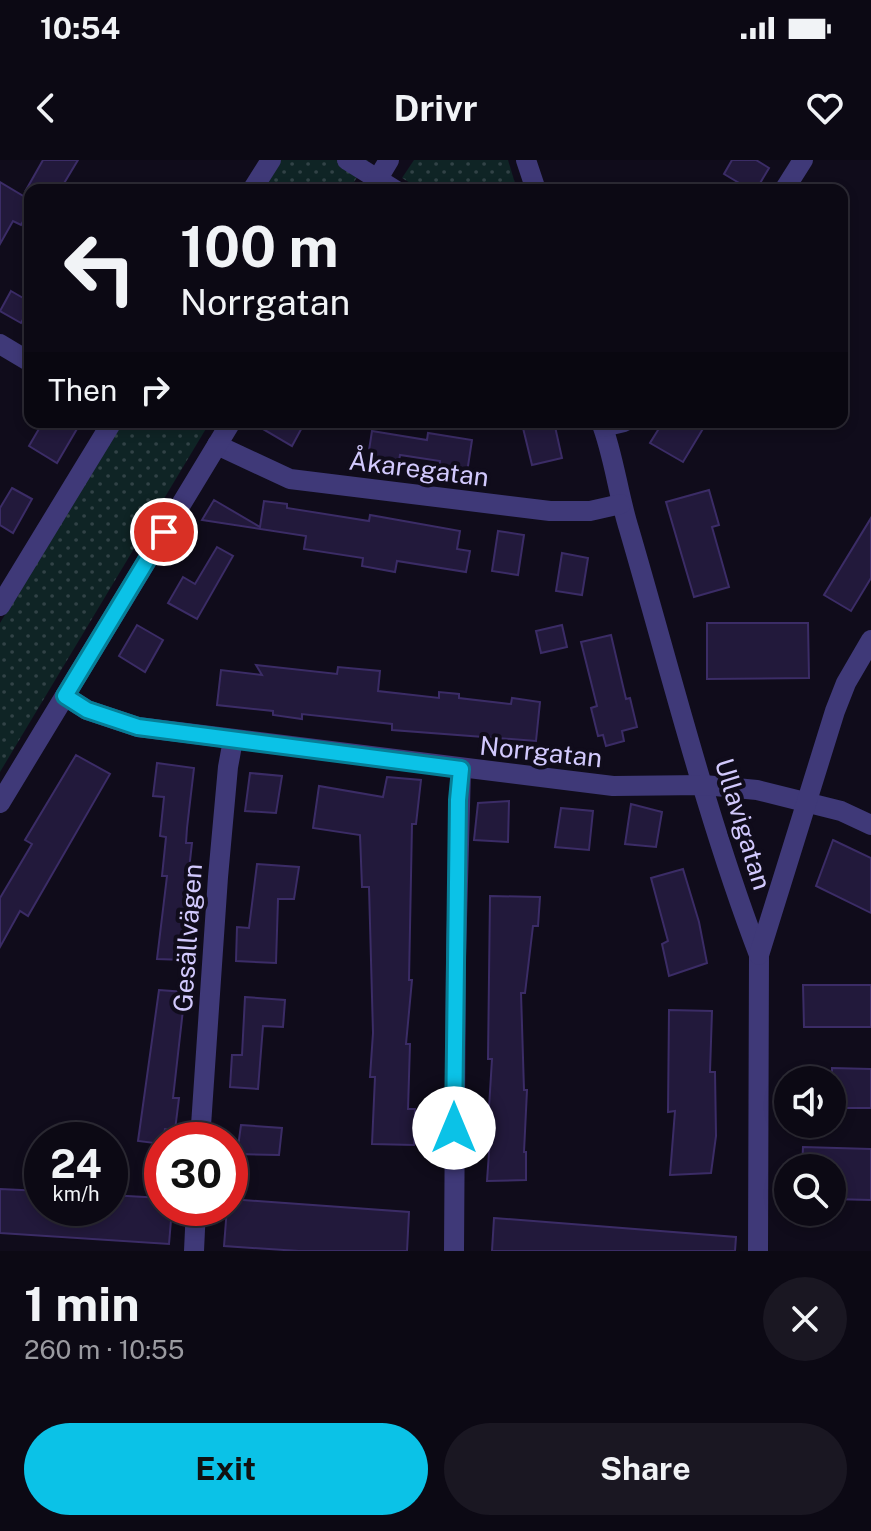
<!DOCTYPE html>
<meta charset="utf-8">
<style>
:root{--surface:#0c0914;--page:#1a1722;--text:#f1f3f6;--muted:#9a9aa0;--line:#2c2a34;--accent:#0bc2e7}
body{margin:0;font-family:"Public Sans",sans-serif;background:var(--page);color:var(--text);height:100vh;display:flex;flex-direction:column;font-size:30px;white-space:nowrap}
*{box-sizing:border-box;margin:0}
p{font-size:26px;color:var(--muted)}
.icon{flex:none;width:44px;height:44px;fill:none;stroke:currentColor;stroke-width:2;stroke-linecap:round;stroke-linejoin:round}
.map{position:relative;height:1091px;overflow:hidden}
.sheet{display:flex;flex-direction:column;background:var(--surface);flex:1}
.sheet>*{flex:none}
.top-card{position:absolute;left:24px;top:24px;width:824px;height:244px;border-radius:16px;box-shadow:0 4px 12px #0003,0 0 0 2px var(--line);background:#0c0914;color:var(--text);overflow:hidden}
.tools{position:absolute;left:774px;top:906px;display:grid;gap:16px}
.tools a{display:grid;place-items:center;width:72px;height:72px;border-radius:50%;background:var(--surface);box-shadow:0 4px 12px #0003,0 0 0 2px var(--line);font-size:40px}
.speed{position:absolute;left:24px;top:962px;display:flex;gap:16px;font-size:40px;font-weight:700;text-align:center}
.speed>*{display:grid;place-content:center;width:104px;height:104px;border-radius:50%;background:var(--surface);box-shadow:0 4px 12px #0003,0 0 0 2px var(--line);line-height:1}
.speed small{font-size:20px;font-weight:400}
.speed .limit{border:12px solid #d22;background:#fff;color:#111}
.pin{position:absolute;display:grid;place-items:center;width:68px;height:68px;color:#fff;margin:-34px;border:4px solid #fff;border-radius:50%;box-shadow:0 2px 8px #0007}
.me{position:absolute;width:88px;margin:-44px;rotate:0deg;stroke-linejoin:round;filter:drop-shadow(0 0 6px #0008)}
.turn{display:flex;align-items:center;gap:28px;height:168px;padding:0 24px;font-size:36px}
.turn .icon{width:104px;height:104px;stroke-width:2.5}
.turn b{display:block;font-size:56px;line-height:68px}
.then{display:flex;align-items:center;height:76px;padding:0 24px;background:#0003;gap:16px;font-size:30px}
.round{display:grid;place-items:center;flex:none;width:84px;height:84px;border-radius:42px;background:var(--page)}
.headline{display:flex;align-items:center;justify-content:space-between;height:136px;padding:0 24px}
h1{font-size:48px;font-weight:700;line-height:60px}
.action{display:flex;gap:16px;margin-top:auto;padding:16px 24px}
.action a{flex:1;height:92px;border-radius:48px;background:var(--accent);color:#111;font-size:32px;font-weight:700;line-height:92px;text-align:center}
.action a+a{background:var(--page);color:var(--text)}
.status{display:flex;justify-content:space-between;align-items:center;height:56px;padding:0 40px;background:var(--surface);direction:ltr}
.status svg{height:22px;fill:currentColor}
header{display:flex;justify-content:space-between;align-items:center;height:104px;padding:0 24px;background:var(--surface);font-size:36px;font-weight:700}
.map>svg:first-child{display:block}
.park{fill:url(#park-dots)}
.building{fill:#22193b;stroke:#3b2c66;stroke-width:2}
.lines{fill:none;stroke-linecap:round;stroke-linejoin:round}
.minor{stroke:#3f3978;stroke-width:20}
.route-casing{stroke:#077e96;stroke-width:20}
.route{stroke:#0bc2e7;stroke-width:14}
.labels{text-anchor:middle;stroke-width:8;stroke-linejoin:round;paint-order:stroke}
.street-label{font-size:26px;fill:#d2c9fd;stroke:#100c1b}
</style>
<div class="status"><b>10:54</b><svg viewBox="0 0 49 12"><path d="M0 12V9h3v3zM5 12V6h3v6zM10 12V3h3v9zM15 12V0h3v12zM26 1h20v11H26zM47 4h2v5h-2z"/></svg></div>
<header><svg class="icon" aria-label="back" viewBox="0 0 24 24"><path d="M15 5l-7 7 7 7"/></svg>Drivr<svg class="icon" aria-label="heart" viewBox="0 0 24 24"><path d="M12 20l-8-8c-3-5 5-10 8-4 3-6 11-1 8 4z"/></svg></header>
<div class="map">
<svg width="871" height="1091" viewBox="0 0 871 1091">
<defs>
<pattern id="park-dots" width="8" height="8" patternUnits="userSpaceOnUse" patternTransform="scale(2)"><rect width="8" height="8" fill="#0f2425"/><path d="M2 2h.1M6 6h.1" fill="none" stroke="#314246" stroke-width="1.8" stroke-linecap="round"/></pattern>
</defs>
<rect width="100%" height="100%" fill="#100c1b"/>
<!-- park -->
<g class="park">
<path d="M279 0H368L349 30H261Z"/>
<path d="M414 0H508L517 30H422L402 18Z"/>
<path d="M121 262H210L0 612V463Z"/>
</g>
<!-- building -->
<g class="building">
<path d="M43 0H78L60 30H26Z"/>
<path d="M732 0H756L769 8 756 30H751L724 14Z"/>
<path d="M0 22 30 40V49L21 65 13 61 0 84Z"/>
<path d="M11 131 30 142V147L21 163 0 151Z"/>
<path d="M43 262H81L57 303 29 286Z"/>
<path d="M251 262H305L292 286Z"/>
<path d="M548 262H554L562 298 532 305 523 268Z"/>
<path d="M663 262H707L683 302 650 283Z"/>
<path d="M372 271 427 280 428 273 472 280 466 319 438 315 440 301 400 295 398 307 367 303Z"/>
<path d="M12 328 32 339 13 373 0 365V348Z"/>
<path d="M709 330 719 365 712 367 729 427 694 437 666 342Z"/>
<path d="M214 340 260 367 264 341 287 344V348L369 361 370 355 460 371 457 389 470 391 466 412 397 401 395 412 362 406 363 398 304 389 306 376 202 360Z"/>
<path d="M871 358V418L851 451 824 435Z"/>
<path d="M498 371 524 375 518 415 492 411Z"/>
<path d="M217 387 233 396 197 459 168 443 183 417 195 424Z"/>
<path d="M562 393 588 398 582 435 556 431Z"/>
<path d="M707 463H808L809 518 707 519Z"/>
<path d="M137 465 163 480 145 512 119 496Z"/>
<path d="M562 465 567 487 541 493 536 471Z"/>
<path d="M611 475 626 539 630 538 637 567 622 571 624 581 606 586 603 575 598 576 591 548 597 546 581 482Z"/>
<path d="M256 505 337 514 338 507 380 511 378 531 439 538V532L459 534V538L511 544 512 538 540 542 536 581 392 570V564L302 554V559L273 555V551L217 545 221 510 262 515Z"/>
<path d="M76 595 110 614 28 756 20 751 0 787V738L32 684 25 680Z"/>
<path d="M157 603 194 608 187 668 186 683H192L185 745 191 746 185 800 157 799 167 716H162L166 677 160 676 164 637 153 636Z"/>
<path d="M250 613 282 616 276 653 245 651Z"/>
<path d="M387 617 421 620 416 664H412L409 820H412L406 884H410L408 949H415L414 985 372 984 375 917H370L373 873 369 727H362L360 675 313 668 319 626 383 637Z"/>
<path d="M509 641 508 682 474 680 478 643Z"/>
<path d="M631 644 662 652 656 687 625 684Z"/>
<path d="M561 648 593 651 589 690 555 687Z"/>
<path d="M833 680 871 698V753L816 726Z"/>
<path d="M257 704 299 707 294 739H278L276 803 236 801 237 767 249 768Z"/>
<path d="M683 709 699 762 707 803 669 816 662 784 668 781 651 718Z"/>
<path d="M490 736 540 737 538 766H533L525 833H521L524 930H527L524 992H526V1020L487 1021 491 964H488L492 899H488Z"/>
<path d="M803 825H871V867H804Z"/>
<path d="M159 830 185 832 173 938H179L175 970 165 969 162 984 138 981Z"/>
<path d="M245 837 285 840 283 867 263 866 258 929 230 927 232 895H242Z"/>
<path d="M669 850 712 851 710 912H715L716 976 711 1013 670 1015 675 951 668 952Z"/>
<path d="M832 908 871 909V948H832Z"/>
<path d="M241 965 282 968 279 995 237 994Z"/>
<path d="M803 987 871 989V1040L832 1039V1008H802Z"/>
<path d="M0 1029 42 1031V1048H110V1035L162 1038V1048H172L169 1084 0 1073Z"/>
<path d="M230 1039 409 1052 407 1091H299L224 1086 227 1048H230Z"/>
<path d="M494 1058 736 1077 735 1091H492Z"/>
</g>
<g class="lines">
<!-- minor -->
<g class="minor">
<path d="M347 0 395 30"/>
<path d="M526 0 536 30"/>
<path d="M252 30 271 0"/>
<path d="M371 30 389 0"/>
<path d="M784 30 803 0"/>
<path d="M0 184 30 202"/>
<path d="M601 262C614 296 618 334 629 369 670 509 707 659 759 795L758 1091"/>
<path d="M603 267 624 262"/>
<path d="M217 285 290 319 550 351H590L621 344"/>
<path d="M0 446 112 262"/>
<path d="M65 536 87 550 138 567 613 626 704 625 757 630 841 651 871 665"/>
<path d="M0 643 231 262"/>
<path d="M759 795 835 551 846 523 871 480"/>
<path d="M200 980 218 717 228 607 233 580"/>
<path d="M194 1091 196 1048"/>
<path d="M454 1091 456 797 461 609"/>
</g>
</g>
<g class="lines">
<defs>
<path id="route" d="M164 372 65 536 87 550 138 567 461 609 458 640 454 968"/>
</defs>
<!-- route casing -->
<use href="#route" class="route-casing"/>
<!-- route -->
<use href="#route" class="route"/>
</g>
<g class="labels">
<!-- street labels -->
<g class="street-label">
<text transform="translate(419 309) rotate(7)" y="9">Åkaregatan</text>
<text transform="translate(541 592) rotate(6)" y="9">Norrgatan</text>
<text transform="translate(743 664) rotate(73)" y="9">Ullavigatan</text>
<text transform="translate(188 778) rotate(-86)" y="9">Gesällvägen</text>
</g>
</g>
</svg>
<div class="tools">
<a><svg class="icon" aria-label="sound" viewBox="0 0 24 24"><path d="M4 9h4l5-4v14l-5-4H4zM17 9q2 3 0 6"/></svg></a>
<a><svg class="icon" aria-label="search" viewBox="0 0 24 24"><circle cx="10" cy="10" r="6"/><path d="M15 15l6 6"/></svg></a>
</div>
<div class="speed"><div>24<small>km/h</small></div><div class="limit">30</div></div>
<div class="pin" style="left:164px;top:372px;background:#d93025"><svg class="icon" aria-label="arrive" viewBox="0 0 24 24"><path d="M6 21V4h12l-3 4 3 4H6"/></svg></div>
<svg class="me" style="left:454px;top:968px" viewBox="-20 -20 40 40"><circle r="19" fill="#fff"/><path d="M0-13L10 11 0 6-10 11z" fill="#0bc2e7"/></svg>
<div class="top-card">
<div class="turn"><svg class="icon" aria-label="left" viewBox="0 0 24 24"><path d="M17 20v-9H6M10 6l-5 5 5 5"/></svg><div><b>100 m</b>Norrgatan</div></div>
<div class="then">Then<svg class="icon" aria-label="right" viewBox="0 0 24 24"><path d="M7 20v-9h11M14 6l5 5-5 5"/></svg></div>
</div>
</div>
<section class="sheet">
<div class="headline"><div><h1>1 min</h1><p>260 m · 10:55</p></div><a class="round"><svg class="icon" aria-label="close" viewBox="0 0 24 24"><path d="M6 6l12 12M18 6L6 18"/></svg></a></div>
<div class="action"><a>Exit</a><a>Share</a></div>
</section>
